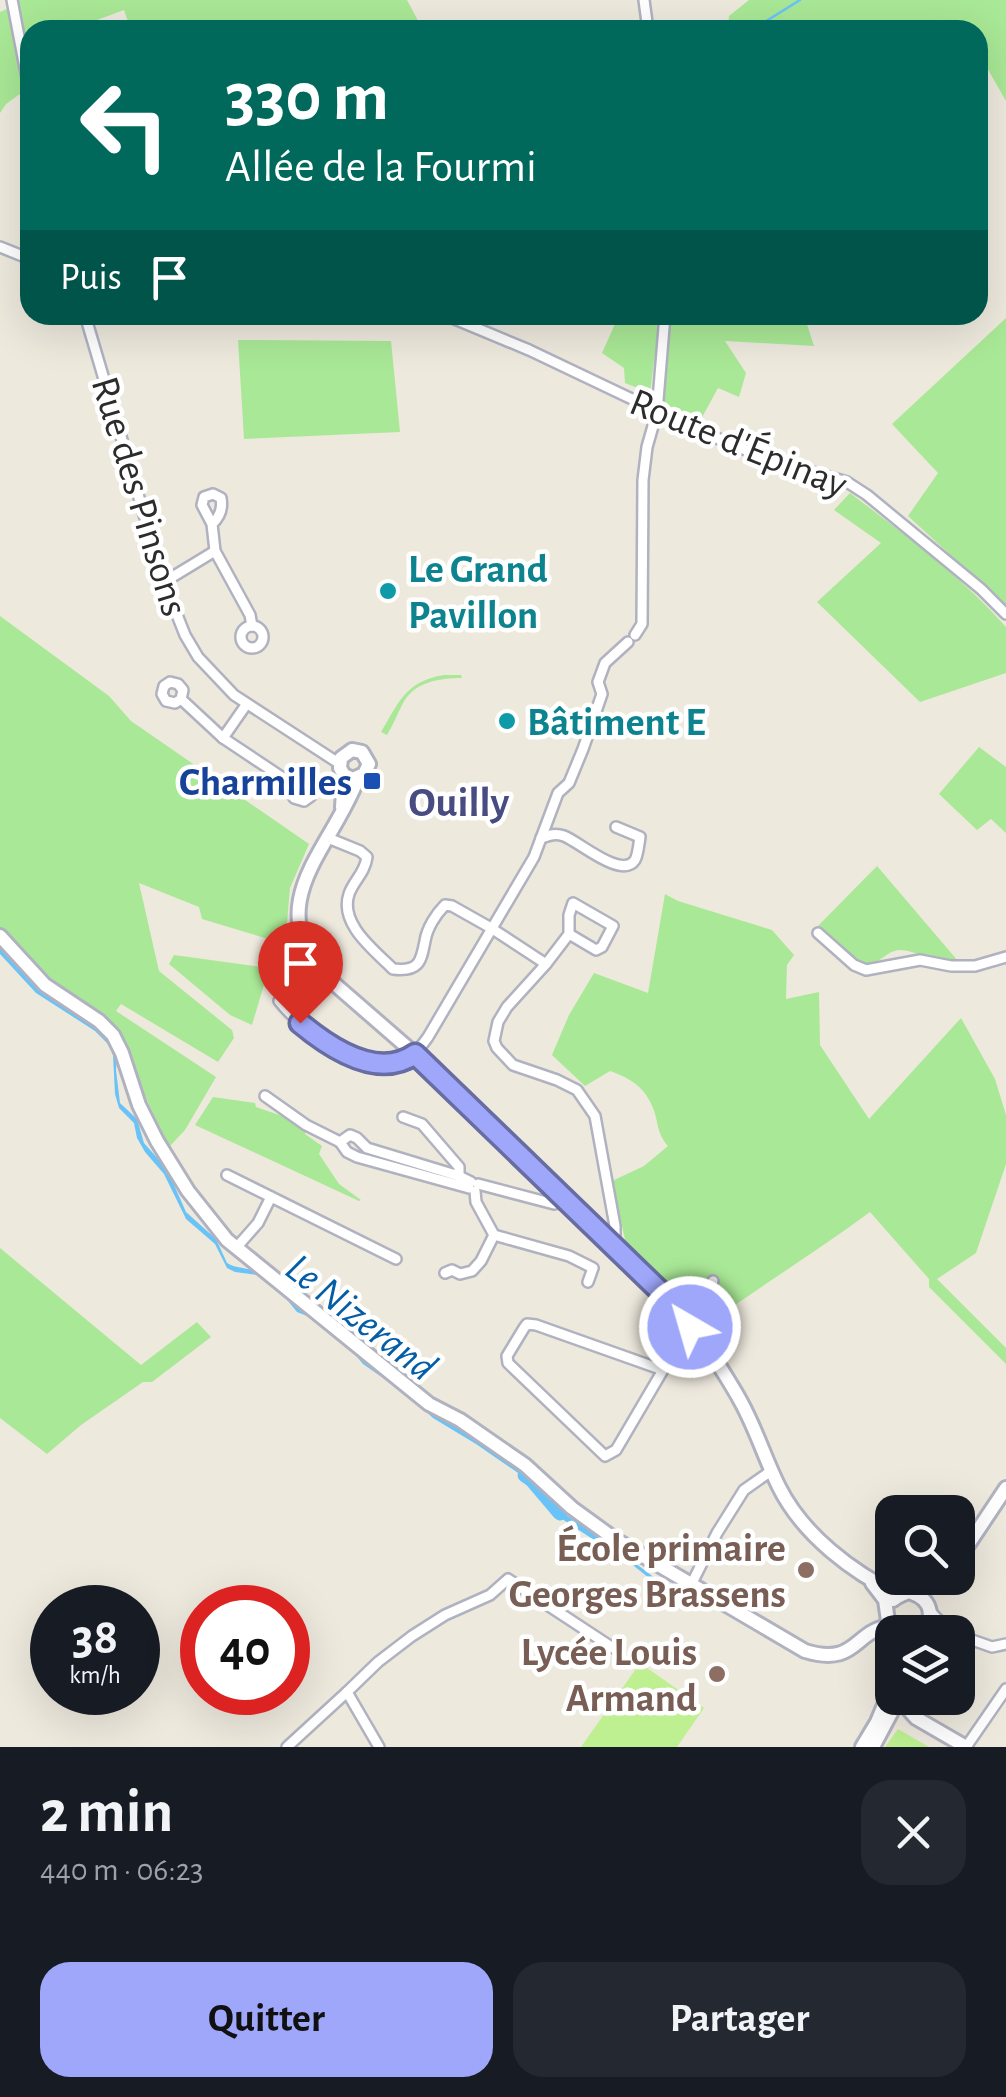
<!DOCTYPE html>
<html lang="fr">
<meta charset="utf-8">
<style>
:root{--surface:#171b24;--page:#242831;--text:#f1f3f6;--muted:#9ea1a6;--accent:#9ea7fa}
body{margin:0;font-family:"Alegreya Sans",sans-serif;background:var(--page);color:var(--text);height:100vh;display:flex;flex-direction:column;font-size:38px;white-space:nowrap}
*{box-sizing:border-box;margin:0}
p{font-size:32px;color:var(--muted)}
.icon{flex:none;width:55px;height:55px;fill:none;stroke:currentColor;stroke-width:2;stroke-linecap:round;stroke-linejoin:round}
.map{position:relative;height:1747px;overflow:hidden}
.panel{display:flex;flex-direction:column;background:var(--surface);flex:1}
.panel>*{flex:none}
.hud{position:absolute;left:20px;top:20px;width:968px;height:305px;border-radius:30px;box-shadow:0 10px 40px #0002;background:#00695c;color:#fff;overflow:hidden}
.buttons{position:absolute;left:875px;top:1495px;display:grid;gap:20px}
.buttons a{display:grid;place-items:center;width:100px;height:100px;border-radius:20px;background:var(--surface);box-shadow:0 10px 40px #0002;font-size:50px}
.speed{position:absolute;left:30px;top:1585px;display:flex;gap:20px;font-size:50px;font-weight:700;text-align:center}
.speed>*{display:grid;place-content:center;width:130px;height:130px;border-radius:50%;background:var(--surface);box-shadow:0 10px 40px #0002;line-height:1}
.speed small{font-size:25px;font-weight:400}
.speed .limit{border:15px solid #d22;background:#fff;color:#111}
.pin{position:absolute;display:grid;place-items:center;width:85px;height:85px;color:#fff;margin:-102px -42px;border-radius:50% 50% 50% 0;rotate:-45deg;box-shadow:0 0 10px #0007}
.pin .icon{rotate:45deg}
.me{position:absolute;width:110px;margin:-55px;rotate:322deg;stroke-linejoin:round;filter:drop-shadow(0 0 8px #0008)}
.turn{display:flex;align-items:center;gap:35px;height:210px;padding:0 40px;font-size:45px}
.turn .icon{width:130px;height:130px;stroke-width:2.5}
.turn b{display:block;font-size:70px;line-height:85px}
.then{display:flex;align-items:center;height:95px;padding:0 40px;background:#0003;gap:20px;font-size:38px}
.round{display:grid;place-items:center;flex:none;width:105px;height:105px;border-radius:30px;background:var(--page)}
.overview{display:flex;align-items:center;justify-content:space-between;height:170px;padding:0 40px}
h1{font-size:60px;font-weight:700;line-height:75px}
.action{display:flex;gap:20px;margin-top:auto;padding:20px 40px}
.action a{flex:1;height:115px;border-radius:30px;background:var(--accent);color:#111;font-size:40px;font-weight:700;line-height:115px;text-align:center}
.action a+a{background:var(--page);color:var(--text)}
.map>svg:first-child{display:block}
.green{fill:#a9e896}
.pitch{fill:#bef091}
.water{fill:#69c3f7}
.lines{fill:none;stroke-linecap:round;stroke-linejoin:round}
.stream{stroke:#69c3f7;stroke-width:2.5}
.river{stroke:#69c3f7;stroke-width:15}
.street-casing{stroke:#b1b2c0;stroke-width:14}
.secondary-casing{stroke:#b1b2c0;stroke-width:18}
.street{stroke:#fff;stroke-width:9}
.secondary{stroke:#fff;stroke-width:12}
.route-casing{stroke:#676da2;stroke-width:25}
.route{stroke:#9ea7fa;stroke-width:18}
.culture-dot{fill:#0f9aa8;stroke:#fff;stroke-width:4}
.transit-dot{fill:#1a4fb4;stroke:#fff;stroke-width:4}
.education-dot{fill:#8d6e63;stroke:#fff;stroke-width:4}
.labels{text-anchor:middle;stroke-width:9;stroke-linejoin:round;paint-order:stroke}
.street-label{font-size:40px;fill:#2c2c2c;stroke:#fff}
.culture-label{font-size:40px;font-weight:bold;fill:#0d838f;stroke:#fff;text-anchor:start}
.transit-label{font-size:40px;font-weight:bold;fill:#164399;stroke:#fff;text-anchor:end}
.education-label{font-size:40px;font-weight:bold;fill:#785e54;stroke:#fff;text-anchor:end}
.neighbourhood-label{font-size:42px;font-weight:bold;fill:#484c80;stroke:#fff}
.water-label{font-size:42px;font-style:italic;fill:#045ea7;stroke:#fff}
</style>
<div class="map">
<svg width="1006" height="1747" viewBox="0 0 1006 1747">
<rect width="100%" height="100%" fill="#eee9dd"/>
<!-- green -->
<g class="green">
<path d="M16 0H407L423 30H131L124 10 70 30H30V62Z"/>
<path d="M749 0H1006V101L978 52V30H965L959 21 952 30H710L728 26 729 16Z"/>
<path d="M9 8 24 91 6 104 0 113V12Z"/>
<path d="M619 315H660L650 393 625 383 624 368 602 353Z"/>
<path d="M668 315H804L814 346 725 341 746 373 739 397 718 388 700 421 665 404 661 391Z"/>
<path d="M1006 318V606L908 516 938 473 892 424Z"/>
<path d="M238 340 391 341 400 432 244 439Z"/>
<path d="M850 493C904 534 961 576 1006 627V673L920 702 817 602 881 543 834 510Z"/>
<path d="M0 616 109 696 131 721 309 844 290 888 287 923 275 941 202 919 199 907 139 883 159 971 232 1030 234 1038 218 1062 121 1004 116 1011 216 1077 185 1130 169 1147 146 1098 125 1041 115 1027 48 980 0 930Z"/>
<path d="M444 675H461L462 678C439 678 413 682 402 705 397 715 393 725 387 735L381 732C399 702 406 681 444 675Z"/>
<path d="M979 747 1006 767V833L991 819 977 830 939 794Z"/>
<path d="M877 866 958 961 950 963C940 961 907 949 900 950 884 951 881 966 862 964L818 926Z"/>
<path d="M665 894 678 901 772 930 794 955 787 965 786 999 819 992 820 1045 869 1119 961 1018 995 1079 1006 1115V1164L976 1253 937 1279 1006 1348V1364L929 1287V1279L870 1212C817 1251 761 1286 708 1324L626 1244 612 1181 644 1166 668 1146C656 1132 659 1123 653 1108 645 1087 630 1078 610 1071L585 1086 552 1055 569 1015 594 973 648 993Z"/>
<path d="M174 955 269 968 252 1025 230 1015 169 964Z"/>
<path d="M213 1097 255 1103 256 1107 288 1118 306 1130 305 1134 322 1146 319 1154 339 1184 361 1200 359 1201 195 1125Z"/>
<path d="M0 1248 141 1365 197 1322 211 1337 152 1382H143L81 1425 47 1454 0 1418Z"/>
</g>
<!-- pitch -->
<g class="pitch">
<path d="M640 1663 704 1708 677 1747H581Z"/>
<path d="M898 1729 929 1747H885Z"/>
</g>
<!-- water -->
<path class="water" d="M0 948 31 980 59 1002 95 1024 109 1037 117 1057 116 1070 120 1103 137 1119 144 1143 167 1169 186 1212 216 1239 227 1263C236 1269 248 1267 257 1272 279 1284 294 1305 316 1316L436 1416 479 1441 510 1464 531 1476 550 1495 561 1512 598 1535 676 1594 674 1598 634 1566 565 1521 553 1511 546 1495 534 1484 476 1444 433 1418 406 1394 363 1364 348 1346 332 1332 312 1318 297 1312 284 1296 271 1285 257 1275 235 1272 227 1268 215 1244 186 1219 164 1174 145 1152 137 1138 134 1123 119 1108 115 1094 113 1055 108 1044 95 1031 36 993 0 954Z"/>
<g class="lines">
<!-- stream -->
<path class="stream" d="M752 30 800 0"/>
<!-- river -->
<path class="river" d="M525 1475 532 1480 560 1513"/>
<defs>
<g id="street">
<path d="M12 0 30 94"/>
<path d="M644 0 648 30"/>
<path d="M0 247 30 259"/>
<path d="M85 315 164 582 185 635 198 657 234 695 340 764"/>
<path d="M445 315 529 350 697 430 768 459 847 482 867 495 981 589 1006 614"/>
<path d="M212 524C220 517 223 509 221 498L213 494 204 497 202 505 212 524 215 551 250 615 252 626"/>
<path d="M164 582 215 551"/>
<circle cx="252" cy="637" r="11"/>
<path d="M635 635 642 624 643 480 647 447 657 412 665 315"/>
<path d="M181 699 175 703 166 701 162 694 164 686 170 682 178 684 183 690 181 699 223 738 246 705"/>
<path d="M223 738 292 784 301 780 308 782 312 789 311 796 304 801 294 798 290 789 292 784"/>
<path d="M328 838 360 851 367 857C365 873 354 880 349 894 339 924 374 950 393 969 419 972 421 962 425 941 427 928 436 914 445 905L452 906 491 928 546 964"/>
<path d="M541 838C550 835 555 833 564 836 578 841 622 880 635 860 638 855 639 843 640 837L616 827"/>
<path d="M818 933 854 965 866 970 920 960 951 966H975L1006 957"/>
<path d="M569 934 596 950 602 947 613 926 573 903 569 915V934L546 964 507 1007 498 1022 494 1041 497 1048 513 1065 557 1080 577 1090 595 1116 615 1226V1235L610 1241"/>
<path d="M279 1001C301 1029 362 1076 400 1063 413 1058 420 1048 428 1037L534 857 558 793 569 783 583 749 602 694 598 682 605 663 628 642"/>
<path d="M265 1096 306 1125 340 1142"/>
<path d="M403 1117 422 1124 459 1167V1176"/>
<path d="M227 1175 396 1259"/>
<path d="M478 1184 554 1204 567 1201"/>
<path d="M469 1188 357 1157 347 1152 340 1142 350 1135 357 1138 367 1148 459 1176 471 1182"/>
<path d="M494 1235 569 1256 593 1268 588 1282"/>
<path d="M236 1248 258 1223 271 1197"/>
<path d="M445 1273 452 1270 460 1274 472 1271 481 1261 494 1235 476 1202 475 1191"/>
<path d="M692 1313 700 1305 713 1281"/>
<path d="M663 1370 536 1325 527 1324 524 1328 507 1356 508 1363 605 1456 616 1450 663 1370 682 1327"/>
<path d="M691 1585 717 1533 744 1490 771 1471"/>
<path d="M930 1611 950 1632"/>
<path d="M958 1635 992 1647 1006 1644"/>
<path d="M347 1692 378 1662 412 1636 445 1615 490 1595 508 1579 613 1648"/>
<path d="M287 1747 347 1692 379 1747"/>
<path d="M966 1747 1006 1689"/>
</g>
<g id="secondary">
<path d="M358 778C333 847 261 901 323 974L415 1054 663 1294 684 1311 692 1313C703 1345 725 1372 741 1402 756 1429 765 1459 779 1487 803 1535 852 1572 899 1595"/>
<path d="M342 807 344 775 340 768 341 758 352 750 362 752 369 764 364 774 353 779 344 775"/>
<path d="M0 936 45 985 99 1021 113 1035 122 1053 139 1105 157 1141 188 1191 227 1240 429 1404 460 1420 525 1465 572 1508 616 1540 805 1651C858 1667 853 1630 891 1626"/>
<path d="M670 1304 680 1325 700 1342"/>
<path d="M958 1560 1006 1488"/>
<path d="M872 1583 885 1600 888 1621 898 1632"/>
<path d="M912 1593C932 1600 936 1619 920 1632"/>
<path d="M893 1600C904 1591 922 1589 936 1583"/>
<path d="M898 1698 916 1718 966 1747"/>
<path d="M862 1747 877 1722 892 1686"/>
<path d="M873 1747 899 1698"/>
</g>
</defs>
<!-- street casing -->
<use href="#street" class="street-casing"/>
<!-- secondary casing -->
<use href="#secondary" class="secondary-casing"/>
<!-- street -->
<use href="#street" class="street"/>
<!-- secondary -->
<use href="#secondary" class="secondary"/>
</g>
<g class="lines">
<defs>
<path id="route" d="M300 1023C330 1048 378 1080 415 1054L663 1294 684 1311 692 1314 695 1320 690 1327"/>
</defs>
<!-- route casing -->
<use href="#route" class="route-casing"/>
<!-- route -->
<use href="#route" class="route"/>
</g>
<!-- markers -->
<g class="culture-dot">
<circle cx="388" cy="591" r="10"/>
<circle cx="507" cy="721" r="10"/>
</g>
<rect class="transit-dot" x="362" y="771" width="20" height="20" rx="5"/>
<g class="education-dot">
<circle cx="806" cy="1570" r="10"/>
<circle cx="717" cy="1674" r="10"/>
</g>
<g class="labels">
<!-- street labels -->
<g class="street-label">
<text transform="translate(739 442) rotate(22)" y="14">Route d'Épinay</text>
<text transform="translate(141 496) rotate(73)" y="14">Rue des Pinsons</text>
</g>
<!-- culture labels -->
<g class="culture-label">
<text x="408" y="582">Le Grand<tspan x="408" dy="46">Pavillon</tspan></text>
<text x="527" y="735">Bâtiment E</text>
</g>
<!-- transit labels -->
<g class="transit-label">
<text x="352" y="795">Charmilles</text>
</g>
<!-- education labels -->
<g class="education-label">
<text x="786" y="1561">École primaire<tspan x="786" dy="46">Georges Brassens</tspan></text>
<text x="697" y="1665">Lycée Louis<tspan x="697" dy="46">Armand</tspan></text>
</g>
<!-- neighbourhood labels -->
<g class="neighbourhood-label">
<text x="459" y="816">Ouilly</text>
</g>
<!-- water labels -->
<g class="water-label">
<text transform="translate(362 1316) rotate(38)" y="15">Le Nizerand</text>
</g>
</g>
</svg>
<div class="buttons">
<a><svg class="icon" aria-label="search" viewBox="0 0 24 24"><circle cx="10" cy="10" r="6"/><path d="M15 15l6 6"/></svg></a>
<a><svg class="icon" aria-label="layers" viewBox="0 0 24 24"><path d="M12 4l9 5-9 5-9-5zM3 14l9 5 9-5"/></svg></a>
</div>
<div class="speed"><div>38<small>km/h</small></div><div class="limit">40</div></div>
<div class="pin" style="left:300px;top:1023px;background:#d93025"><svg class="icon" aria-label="arrive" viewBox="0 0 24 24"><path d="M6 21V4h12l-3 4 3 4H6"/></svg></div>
<svg class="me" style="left:690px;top:1327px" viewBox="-20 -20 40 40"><circle r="17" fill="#9ea7fa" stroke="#fff" stroke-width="3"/><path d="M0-11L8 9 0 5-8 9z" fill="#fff"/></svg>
<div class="hud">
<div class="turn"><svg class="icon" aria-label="left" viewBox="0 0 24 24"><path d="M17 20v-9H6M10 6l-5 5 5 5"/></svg><div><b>330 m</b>Allée de la Fourmi</div></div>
<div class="then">Puis<svg class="icon" aria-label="arrive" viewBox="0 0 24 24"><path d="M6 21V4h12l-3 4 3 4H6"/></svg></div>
</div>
</div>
<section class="panel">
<div class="overview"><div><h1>2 min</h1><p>440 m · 06:23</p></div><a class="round"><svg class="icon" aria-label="close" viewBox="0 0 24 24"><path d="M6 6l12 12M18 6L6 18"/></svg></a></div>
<div class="action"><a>Quitter</a><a>Partager</a></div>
</section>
